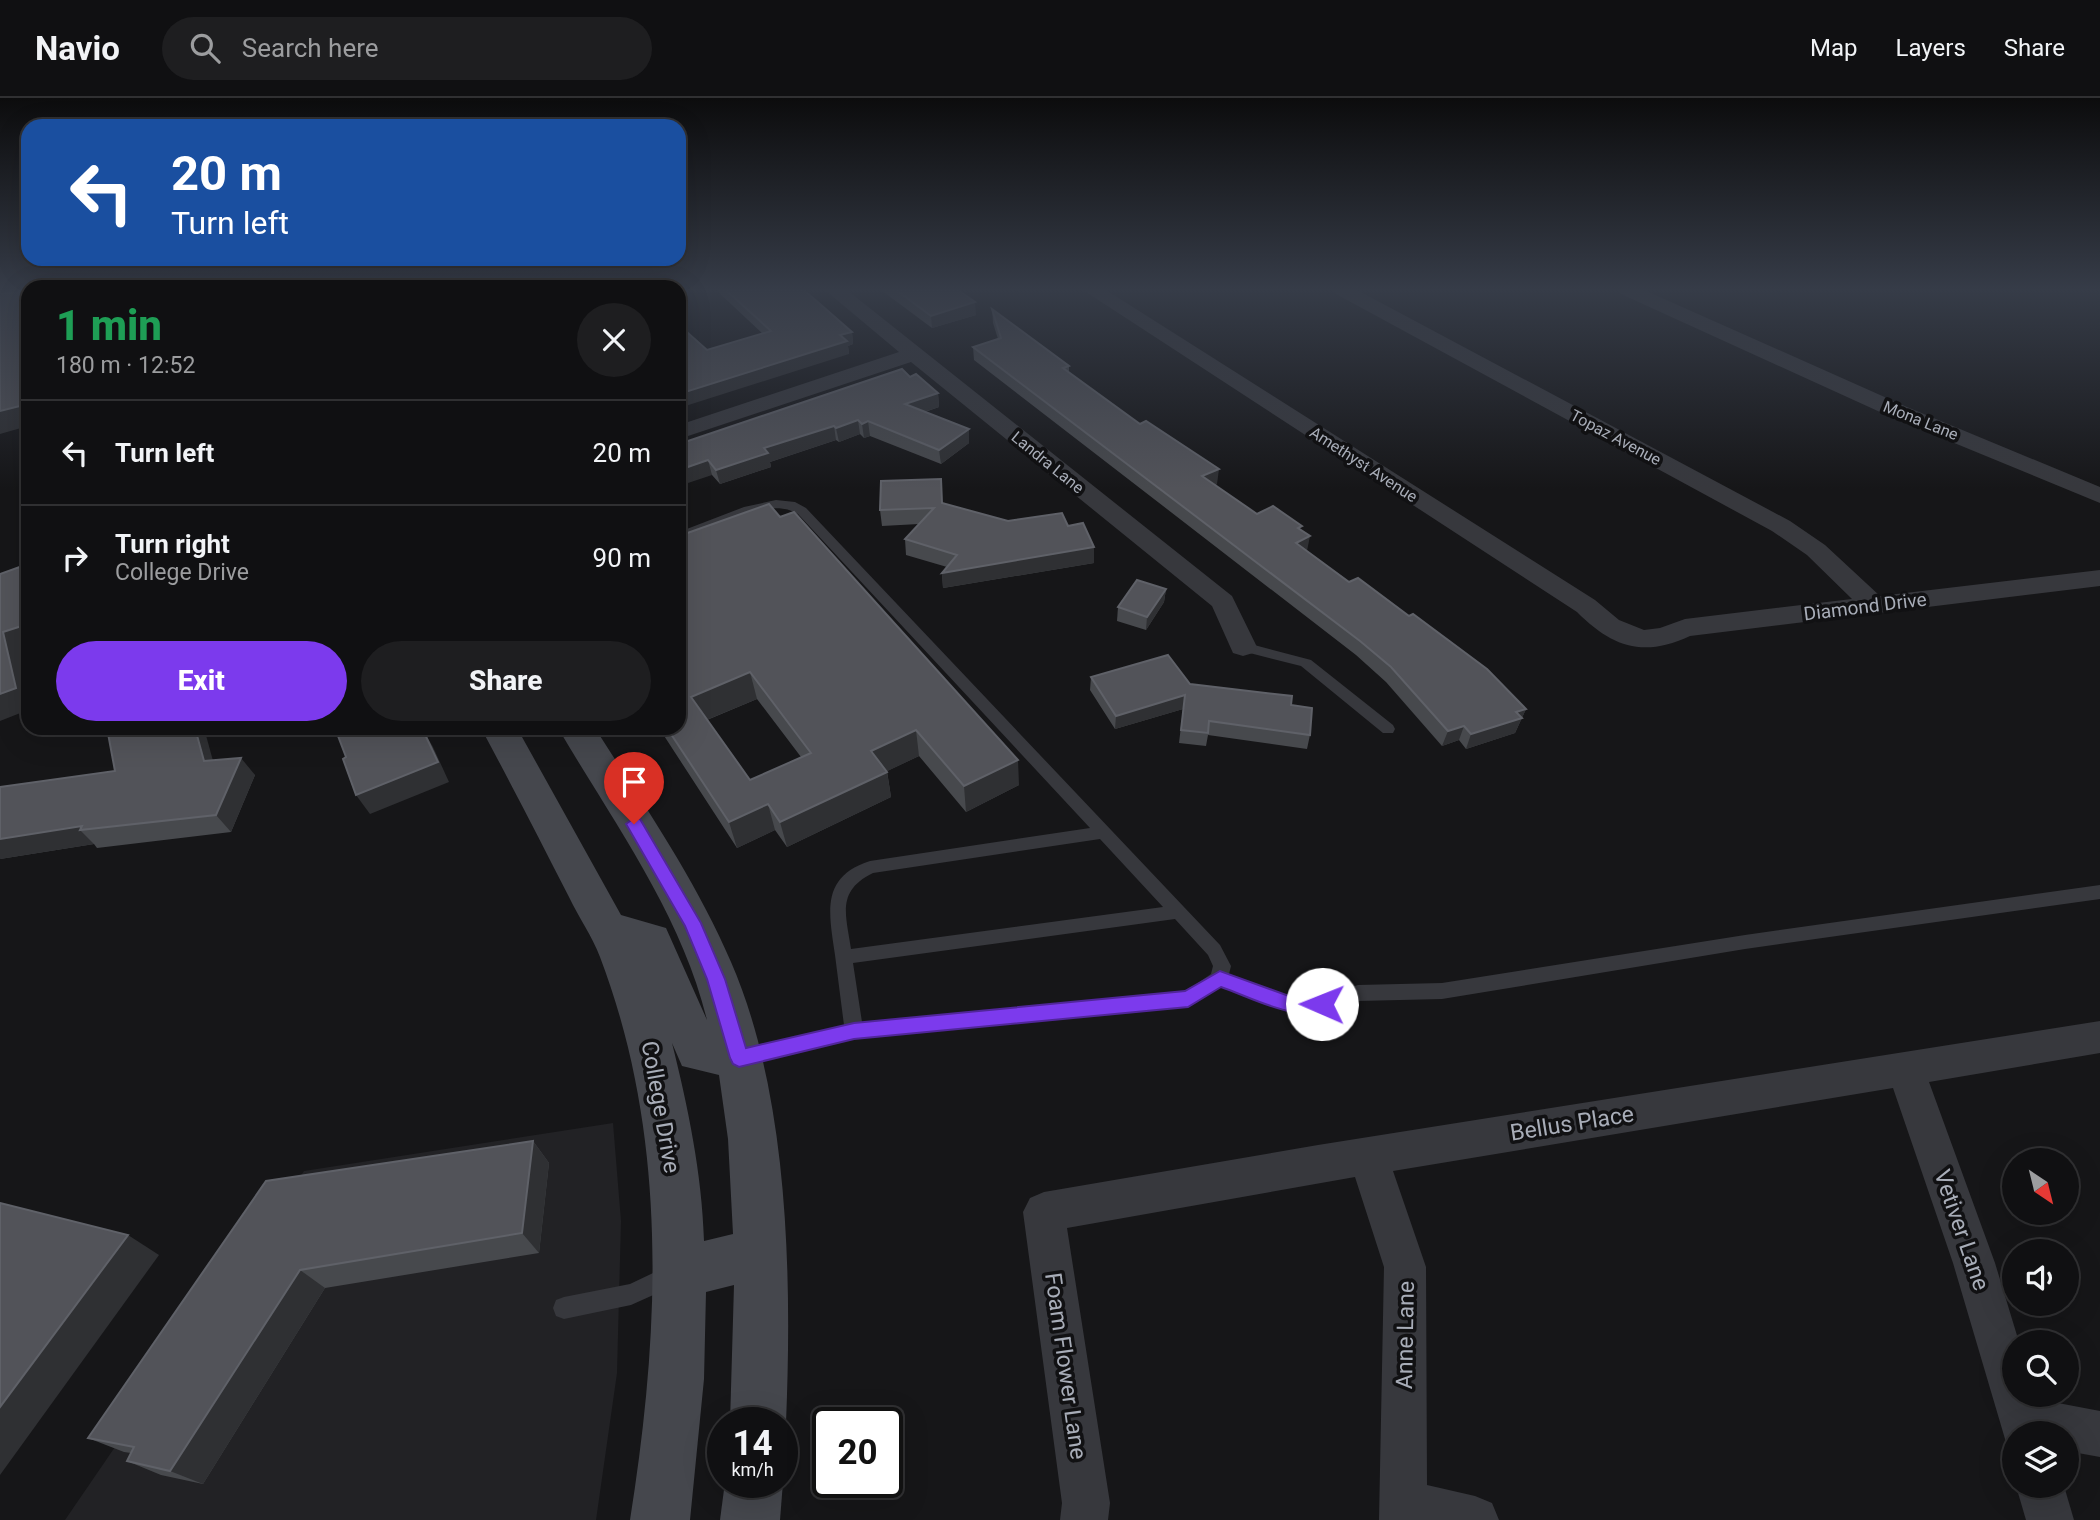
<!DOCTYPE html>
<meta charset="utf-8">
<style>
:root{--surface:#101012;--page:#1e1e20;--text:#f1f3f6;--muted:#9c9d9f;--line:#303032;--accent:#7c3aed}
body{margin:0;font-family:Roboto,sans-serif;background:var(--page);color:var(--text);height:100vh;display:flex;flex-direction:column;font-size:26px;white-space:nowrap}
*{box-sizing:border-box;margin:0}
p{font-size:23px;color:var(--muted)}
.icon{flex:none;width:38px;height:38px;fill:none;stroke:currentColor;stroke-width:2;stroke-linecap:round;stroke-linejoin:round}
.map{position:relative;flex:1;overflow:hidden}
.side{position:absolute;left:21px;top:182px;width:665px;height:455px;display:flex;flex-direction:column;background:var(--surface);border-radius:21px;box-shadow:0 7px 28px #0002,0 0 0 2px var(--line)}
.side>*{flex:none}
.hud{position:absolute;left:21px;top:21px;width:665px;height:147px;border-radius:21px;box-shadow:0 7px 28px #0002,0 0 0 2px var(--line);background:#1a4fa0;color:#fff;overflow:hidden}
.needle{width:46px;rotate:145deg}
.controls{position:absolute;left:2002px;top:1050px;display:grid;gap:14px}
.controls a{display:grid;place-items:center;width:77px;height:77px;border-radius:50%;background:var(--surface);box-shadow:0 7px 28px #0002,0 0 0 2px var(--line);font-size:35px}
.speed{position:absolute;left:707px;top:1309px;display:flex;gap:14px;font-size:35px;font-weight:700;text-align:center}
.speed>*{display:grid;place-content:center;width:91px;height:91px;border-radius:50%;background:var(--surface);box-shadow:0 7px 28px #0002,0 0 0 2px var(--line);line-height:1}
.speed small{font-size:18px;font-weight:400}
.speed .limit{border:4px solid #111;border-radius:10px;background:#fff;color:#111}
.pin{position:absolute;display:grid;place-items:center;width:60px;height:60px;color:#fff;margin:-72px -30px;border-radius:50% 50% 50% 0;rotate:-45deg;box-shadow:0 0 7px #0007}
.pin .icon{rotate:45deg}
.me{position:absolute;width:77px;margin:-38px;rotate:271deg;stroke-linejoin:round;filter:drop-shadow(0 0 5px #0008)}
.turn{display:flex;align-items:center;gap:24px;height:147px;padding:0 35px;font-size:32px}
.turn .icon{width:91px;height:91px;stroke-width:2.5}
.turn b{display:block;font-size:49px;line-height:60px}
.round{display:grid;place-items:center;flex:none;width:74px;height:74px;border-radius:37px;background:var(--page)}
.summary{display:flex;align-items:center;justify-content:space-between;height:119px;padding:0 35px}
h1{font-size:42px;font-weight:800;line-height:52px;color:#1e9e55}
.action{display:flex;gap:14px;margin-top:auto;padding:14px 35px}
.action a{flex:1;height:80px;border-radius:42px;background:var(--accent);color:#fff;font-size:28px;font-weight:800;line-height:80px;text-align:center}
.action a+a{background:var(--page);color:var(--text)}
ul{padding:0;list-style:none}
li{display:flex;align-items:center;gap:21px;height:105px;padding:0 35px;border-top:2px solid var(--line)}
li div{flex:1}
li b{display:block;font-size:26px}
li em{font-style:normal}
header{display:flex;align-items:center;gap:42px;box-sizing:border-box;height:98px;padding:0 35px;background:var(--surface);border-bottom:2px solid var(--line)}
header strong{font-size:33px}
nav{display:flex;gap:38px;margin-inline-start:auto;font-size:24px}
.search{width:490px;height:63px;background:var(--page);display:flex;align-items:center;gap:18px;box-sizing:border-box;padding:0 24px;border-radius:38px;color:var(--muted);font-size:26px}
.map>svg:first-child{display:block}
.built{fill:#222225}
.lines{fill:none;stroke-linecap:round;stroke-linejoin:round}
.lane{fill:#37383d;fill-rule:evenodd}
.street{fill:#37383d;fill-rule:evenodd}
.secondary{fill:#45474d;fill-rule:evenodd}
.wall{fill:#47494d;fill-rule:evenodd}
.shaded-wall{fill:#2f3033}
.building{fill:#525359;stroke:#5f6168;stroke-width:2;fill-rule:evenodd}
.route{fill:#7c3aed;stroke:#51269a;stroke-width:2}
.labels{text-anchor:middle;stroke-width:7;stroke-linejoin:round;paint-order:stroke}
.far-street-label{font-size:16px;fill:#a8adb8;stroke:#111113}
.street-label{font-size:19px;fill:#a8adb8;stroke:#111113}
.near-street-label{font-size:23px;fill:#a8adb8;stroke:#111113}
</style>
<header>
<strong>Navio</strong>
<div class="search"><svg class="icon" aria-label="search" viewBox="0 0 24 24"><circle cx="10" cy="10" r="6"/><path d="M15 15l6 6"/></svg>Search here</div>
<nav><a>Map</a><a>Layers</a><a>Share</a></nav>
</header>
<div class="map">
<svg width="2100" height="1422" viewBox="0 0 2100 1422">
<rect width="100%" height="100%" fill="#161618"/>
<!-- built -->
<path class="built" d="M613 1025 621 1123 617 1275 596 1422H65L304 1073Z"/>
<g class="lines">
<!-- lane -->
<g class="lane">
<path d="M776 402 795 404 806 410 1220 847 1231 868 1229 876 1289 898H1322L1358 887 1442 885 1745 837 2100 787V801L1745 851 1442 901 1358 903 1322 914H1289L1221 888 1188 909 854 941 740 968 733 966 731 960 733 954 844 927C841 904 838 880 835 857 829 815 820 779 870 763L1090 730 798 416C767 396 711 433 679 442V434L744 409ZM1100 741 1163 809 851 851C846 817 836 793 873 775ZM1175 821 1208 857 1213 868 1211 876 1185 894 862 924 853 865Z"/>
<path d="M1243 544 1311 562 1393 627 1395 631 1393 635H1383L1301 568 1238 552 1236 549 1238 546Z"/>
<path d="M672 1166 680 1169 683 1177 680 1185 631 1207 564 1221 556 1218 553 1210 556 1202 564 1199 630 1186Z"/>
</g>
<!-- street -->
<g class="street">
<path d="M825 192H847L1232 498 1257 549 1253 555 1243 558 1233 555 1212 508 911 264 679 341V327L899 254Z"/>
<path d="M1083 192H1106L1595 502 1619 522 1644 532 1660 530 1685 521 1852 501 1807 457 1772 433 1336 196 1333 192H1357L1790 423 1825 447 1880 498 2100 472V488L1690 538C1643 560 1612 549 1577 514Z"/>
<path d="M1618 192H1644L1907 309 2100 389V405L1891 319 1621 196Z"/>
<path d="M2100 923V955L1929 984 1995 1165 2019 1244H2014V1297H2035L2037 1301 2100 1313V1359L2067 1353V1335H2014V1354L2008 1351 1953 1165 1893 990 1393 1073 1426 1169 1427 1387 1475 1398 1492 1405 1499 1422H1379L1384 1169 1355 1079 1067 1130 1110 1405 1108 1422H1060L1062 1405 1023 1114 1030 1100 1044 1094 1318 1047Z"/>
<path d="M2016 1388H2064L2074 1422H2026Z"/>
</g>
<!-- secondary -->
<g class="secondary">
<path d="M481 630H517L621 817 666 830 707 922C681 815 613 724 558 630H595C643 706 695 780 731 864 789 997 792 1181 786 1325L782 1334V1325H730L734 1187 706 1194 704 1281 690 1422H630C660 1234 669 1040 600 859 592 838 579 820 569 799 540 742 511 686 481 630ZM672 945 682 968 719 977 728 1041 733 1136 704 1143C702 1076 688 1009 672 945Z"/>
<path d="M782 1382 783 1384 780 1422H720L725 1384Z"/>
</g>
</g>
<!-- wall -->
<g class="wall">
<path d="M716 192H804L852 234 853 246 848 248 849 256 707 252 763 236Z"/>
<path d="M881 192H958L976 217 932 230Z"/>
<path d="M992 211 1069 268V274L1217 386 1215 387 1257 416 1301 432 1307 453 1526 611 1515 635 1466 651 1459 642 1442 648 1386 584 1356 557 974 262 973 249 998 241 993 225Z"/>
<path d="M910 279 938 295 939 309 925 314 969 345 941 366 870 338 864 340 860 336 839 344 836 342 770 364 771 369 720 386 712 377 679 346Z"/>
<path d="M943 405 1008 423 1068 428 1094 465 943 490 942 475 947 469 906 457 905 441 919 426 882 428 880 412Z"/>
<path d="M679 438 1019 687 966 714 919 658 887 673 891 699 787 749 775 732 737 750 659 630H679ZM757 601 801 659 750 682 707 622Z"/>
<path d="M1166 491 1164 504 1146 532 1117 523 1118 509Z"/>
<path d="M1091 579 1190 586 1291 607 1310 637 1307 651 1208 637 1206 648 1179 645 1183 611 1115 631 1090 592Z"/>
<path d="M213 662 255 677 231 734 97 750 94 746 0 761 115 673Z"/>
<path d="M533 1043 549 1065 539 1155 325 1190 203 1386 161 1377 127 1363 131 1355 124 1354 88 1340 266 1083Z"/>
</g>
<!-- shaded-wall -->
<g class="shaded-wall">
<path d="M0 192H27L0 200Z"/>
<path d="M975 204 976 217 932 230 931 218Z"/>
<path d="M852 234 853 246 848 248 849 256 679 310V296Z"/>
<path d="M938 295 939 309 906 320 905 306Z"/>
<path d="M28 306V328L0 336V313Z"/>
<path d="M858 322 860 336 839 344 836 330Z"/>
<path d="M868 323 870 338 864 340 862 326Z"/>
<path d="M834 328 836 342 770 364 771 369 720 386 716 372 764 350Z"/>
<path d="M969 331V345L941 366 939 352Z"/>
<path d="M708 362 712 377 679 388V372Z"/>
<path d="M1219 371 1217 386 1201 392 1202 378Z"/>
<path d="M1310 438 1307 453 1296 445Z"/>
<path d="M1094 449V465L943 490 942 475Z"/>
<path d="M1166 491 1164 504 1146 532 1147 519Z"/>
<path d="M28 526V552L21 554 28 584V612L0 623V596L3 534Z"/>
<path d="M750 574 757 601 699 625 691 599Z"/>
<path d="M1185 597 1183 611 1115 631 1116 618Z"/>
<path d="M1526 611 1515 635 1466 651 1471 636 1516 614Z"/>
<path d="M1464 628 1459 642 1442 648 1448 633Z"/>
<path d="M195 630H204L218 681 204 663Z"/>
<path d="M422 630 433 649 449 684 370 716 356 697Z"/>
<path d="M916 632 919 658 875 679 871 653Z"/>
<path d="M241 660 255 677 231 734 216 717Z"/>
<path d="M1018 662 1019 687 966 714 964 688Z"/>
<path d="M887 674 891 699 787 749 780 724Z"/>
<path d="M768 706 775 732 737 750 729 724Z"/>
<path d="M82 728 80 732 94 746 0 761V741Z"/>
<path d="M533 1043 549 1065 539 1155 522 1135Z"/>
<path d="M128 1137 159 1157 0 1377V1309Z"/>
<path d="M300 1172 325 1190 203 1386 170 1373Z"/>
</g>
<!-- building -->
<g class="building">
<path d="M18 192H28V306L0 313V196L18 194Z"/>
<path d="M726 192H804L852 234 840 237 847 243 679 296V227L707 252 771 233Z"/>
<path d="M896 192H958L975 204 931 218Z"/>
<path d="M992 211 1069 268 1063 270 1140 326 1146 323 1219 371 1202 378 1257 416 1273 408 1302 428 1298 430 1310 438 1296 445 1349 484 1358 480 1409 518 1413 516 1487 571 1526 611 1516 614 1522 620 1471 636 1464 628 1448 633 1391 569 1360 543 973 249 1001 240Z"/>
<path d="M902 271 910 279 916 276 938 295 905 306 969 331 939 352 868 323 862 326 858 322 836 330 834 328 764 350 768 355 716 372 708 362 679 372V346Z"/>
<path d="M941 381 942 405 1008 423 1062 415 1068 428 1083 425 1094 449 942 475 957 457 905 441 934 410 880 412 881 383Z"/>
<path d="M769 406 780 419 794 414 1018 662 964 688 916 632 871 653 887 674 780 724 768 706 729 724 667 630H679V438ZM750 574 811 655 750 682 691 599Z"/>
<path d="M28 466V526L3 534 16 590 0 596V476Z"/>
<path d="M1137 482 1166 491 1147 519 1118 509Z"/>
<path d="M1168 557 1190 586 1292 598 1291 607 1312 610 1310 637 1209 623 1208 635 1181 632 1185 597 1116 618 1091 579Z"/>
<path d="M107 630H195L204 663 241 660 216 717 80 732 82 728 0 741V689L115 673Z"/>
<path d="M335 630H422L438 664 356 697 343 661 346 659Z"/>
<path d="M533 1043 522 1135 300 1172 170 1373 127 1363 134 1349 88 1340 266 1083Z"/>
<path d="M0 1105 128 1137 0 1309Z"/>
</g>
<!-- sky -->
<linearGradient id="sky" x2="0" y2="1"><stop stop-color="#0c0c0d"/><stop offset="0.49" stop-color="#363c48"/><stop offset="1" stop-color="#363c48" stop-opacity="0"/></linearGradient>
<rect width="2100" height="391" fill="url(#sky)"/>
<!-- route -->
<path class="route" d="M634 720 640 721 701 825 725 881 746 950 854 925 1185 893 1220 873 1289 898 1329 900 1331 906 1329 912C1294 924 1253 900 1221 889L1188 909 854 941 739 969 733 966 730 960 707 881 685 828 626 726Z"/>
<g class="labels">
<!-- far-street labels -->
<g class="far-street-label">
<text transform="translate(1921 322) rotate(22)" y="6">Mona Lane</text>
<text transform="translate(1616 339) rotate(28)" y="6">Topaz Avenue</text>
<text transform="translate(1048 364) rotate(39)" y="6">Landra Lane</text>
<text transform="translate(1364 366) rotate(33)" y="6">Amethyst Avenue</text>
</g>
<!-- street labels -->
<g class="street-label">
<text transform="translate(1865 508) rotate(-7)" y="7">Diamond Drive</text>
</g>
<!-- near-street labels -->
<g class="near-street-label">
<text transform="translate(661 1009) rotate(80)" y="8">College Drive</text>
<text transform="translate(1572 1025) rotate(-9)" y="8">Bellus Place</text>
<text transform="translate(1962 1132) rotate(71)" y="8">Vetiver Lane</text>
<text transform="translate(1405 1237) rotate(-89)" y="8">Anne Lane</text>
<text transform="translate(1066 1268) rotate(82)" y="8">Foam Flower Lane</text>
</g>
</g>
</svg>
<div class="controls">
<a><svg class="needle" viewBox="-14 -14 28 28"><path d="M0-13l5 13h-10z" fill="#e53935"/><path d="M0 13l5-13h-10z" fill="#9c9d9f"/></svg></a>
<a><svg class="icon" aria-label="sound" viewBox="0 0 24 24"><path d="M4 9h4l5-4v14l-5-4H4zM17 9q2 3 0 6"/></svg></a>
<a><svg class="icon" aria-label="search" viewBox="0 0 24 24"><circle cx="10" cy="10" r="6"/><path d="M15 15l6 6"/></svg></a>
<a><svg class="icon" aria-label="layers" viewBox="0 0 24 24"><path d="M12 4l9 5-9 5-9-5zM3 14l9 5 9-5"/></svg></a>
</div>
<div class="speed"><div>14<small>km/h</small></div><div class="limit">20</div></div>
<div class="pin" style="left:634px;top:726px;background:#d93025"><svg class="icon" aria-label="arrive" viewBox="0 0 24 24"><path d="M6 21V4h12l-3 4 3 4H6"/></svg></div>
<svg class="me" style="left:1322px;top:906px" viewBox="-20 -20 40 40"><circle r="19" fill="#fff"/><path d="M0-13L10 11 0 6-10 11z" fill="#7c3aed"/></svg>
<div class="hud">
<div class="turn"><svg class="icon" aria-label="left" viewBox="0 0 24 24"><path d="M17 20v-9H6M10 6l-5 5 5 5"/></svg><div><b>20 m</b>Turn left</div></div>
</div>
<section class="side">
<div class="summary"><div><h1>1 min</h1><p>180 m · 12:52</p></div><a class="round"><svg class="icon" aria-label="close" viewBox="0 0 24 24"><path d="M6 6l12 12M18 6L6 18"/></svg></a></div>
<ul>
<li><svg class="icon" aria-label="left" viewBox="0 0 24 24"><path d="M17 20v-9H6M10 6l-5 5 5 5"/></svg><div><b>Turn left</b></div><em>20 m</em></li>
<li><svg class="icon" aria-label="right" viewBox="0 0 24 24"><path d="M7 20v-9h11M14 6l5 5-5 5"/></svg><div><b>Turn right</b><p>College Drive</p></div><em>90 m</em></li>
</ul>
<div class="action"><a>Exit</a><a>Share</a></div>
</section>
</div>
